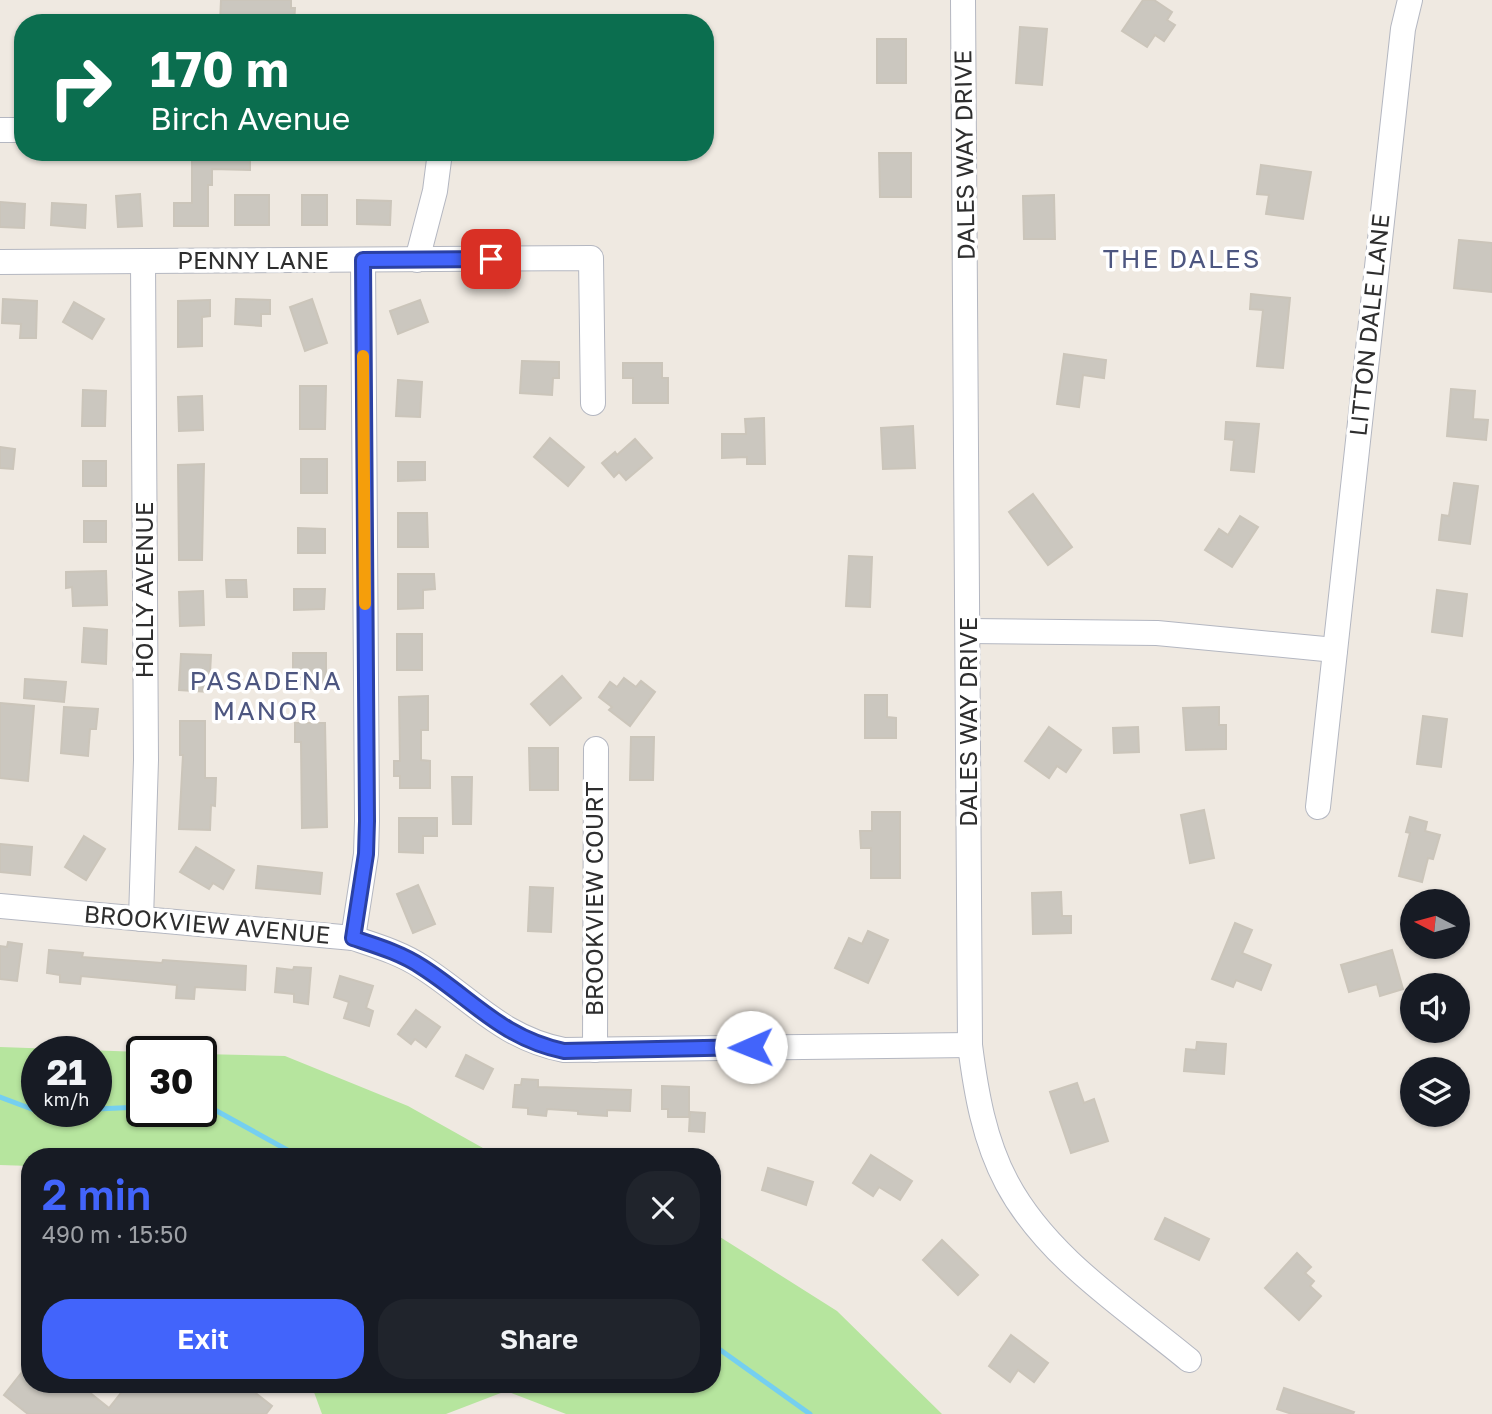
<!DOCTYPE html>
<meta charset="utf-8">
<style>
:root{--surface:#171b24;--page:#20242c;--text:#f1f3f6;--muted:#9ea1a6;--accent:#4264fb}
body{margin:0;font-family:"Golos Text",sans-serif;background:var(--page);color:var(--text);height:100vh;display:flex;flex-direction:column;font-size:26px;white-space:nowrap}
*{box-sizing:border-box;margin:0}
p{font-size:23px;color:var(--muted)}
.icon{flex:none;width:38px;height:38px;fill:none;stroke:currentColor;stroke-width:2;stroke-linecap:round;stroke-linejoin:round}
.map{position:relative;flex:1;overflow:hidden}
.drawer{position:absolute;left:21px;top:1148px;width:700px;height:245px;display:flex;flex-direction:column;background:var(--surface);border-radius:28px;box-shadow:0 2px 5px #0004}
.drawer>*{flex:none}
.top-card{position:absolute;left:14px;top:14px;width:700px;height:147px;border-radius:28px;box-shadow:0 2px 5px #0004;background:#0b6e4f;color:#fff;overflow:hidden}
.needle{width:46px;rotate:276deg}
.buttons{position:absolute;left:1400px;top:889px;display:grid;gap:14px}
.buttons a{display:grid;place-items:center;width:70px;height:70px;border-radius:50%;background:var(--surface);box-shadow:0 2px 5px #0004;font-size:35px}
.speed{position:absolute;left:21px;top:1036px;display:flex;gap:14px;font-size:35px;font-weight:700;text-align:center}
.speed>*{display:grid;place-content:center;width:91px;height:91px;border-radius:50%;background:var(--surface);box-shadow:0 2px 5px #0004;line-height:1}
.speed small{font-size:18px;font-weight:400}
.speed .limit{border:4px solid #111;border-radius:10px;background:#fff;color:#111}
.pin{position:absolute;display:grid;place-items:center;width:60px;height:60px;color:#fff;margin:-30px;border-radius:14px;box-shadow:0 4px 10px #0006}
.me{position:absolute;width:77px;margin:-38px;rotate:269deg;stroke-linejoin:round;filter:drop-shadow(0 0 5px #0008)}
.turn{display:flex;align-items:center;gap:24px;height:147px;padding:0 21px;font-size:32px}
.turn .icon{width:91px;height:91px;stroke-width:2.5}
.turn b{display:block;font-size:49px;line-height:60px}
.round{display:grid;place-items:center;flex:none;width:74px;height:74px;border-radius:28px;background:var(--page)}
.headline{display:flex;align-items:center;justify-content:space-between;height:119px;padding:0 21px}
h1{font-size:42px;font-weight:600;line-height:52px;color:var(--accent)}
.button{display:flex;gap:14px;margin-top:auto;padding:14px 21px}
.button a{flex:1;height:80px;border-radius:28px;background:var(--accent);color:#fff;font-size:28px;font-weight:600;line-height:80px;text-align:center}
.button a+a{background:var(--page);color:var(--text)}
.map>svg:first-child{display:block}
.green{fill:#b6e59e;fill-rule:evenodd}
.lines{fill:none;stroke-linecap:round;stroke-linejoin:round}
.stream{stroke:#75cff0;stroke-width:5}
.building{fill:#cbc7bf;stroke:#cbc5ba;stroke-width:2}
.minor-casing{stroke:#b4b7c1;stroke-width:26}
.minor{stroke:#fff;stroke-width:24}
.route-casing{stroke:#2b41a3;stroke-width:18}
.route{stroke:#4264fb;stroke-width:12}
.slow{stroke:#f59e0b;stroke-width:12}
.labels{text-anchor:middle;stroke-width:7;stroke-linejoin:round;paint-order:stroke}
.street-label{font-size:24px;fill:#2e2e2e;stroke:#fff}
.neighbourhood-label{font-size:26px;letter-spacing:2px;fill:#4d5680;stroke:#fff}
</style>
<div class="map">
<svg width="1492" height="1414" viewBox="0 0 1492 1414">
<rect width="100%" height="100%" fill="#efe9e1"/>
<!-- green -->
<g class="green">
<path d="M0 1047 142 1052V1111H201V1054L285 1056 408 1106 499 1157H30V1166L0 1165ZM37 1052H96V1111H37Z"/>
<path d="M712 1232 837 1311 942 1414H566L506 1391 446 1414H322L311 1384H712Z"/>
</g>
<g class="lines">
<!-- stream -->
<g class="stream">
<path d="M0 1097 37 1111"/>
<path d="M96 1109 142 1107"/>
<path d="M201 1109 215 1110 300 1157"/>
<path d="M712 1344 810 1414"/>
</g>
</g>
<!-- building -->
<g class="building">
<path d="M221 0H291V8H295L294 23H220Z"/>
<path d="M1143 0H1154L1172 12 1167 20 1175 25 1164 41 1155 35 1147 47 1122 31Z"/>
<path d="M1020 27 1047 29 1042 85 1016 83Z"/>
<rect x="877" y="39" width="29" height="44"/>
<path d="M192 152H250V170L212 169V185H208V226H174V203H192Z"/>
<path d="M879 153H911V197H880Z"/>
<path d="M1261 165 1311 172 1303 219 1266 214 1269 195 1257 194Z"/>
<path d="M140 194 142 226 118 227 116 196Z"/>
<rect x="235" y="195" width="34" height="30"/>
<rect x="302" y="195" width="25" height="30"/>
<path d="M1054 195 1055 239H1024L1023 196Z"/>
<path d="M357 200 391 201 390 225 357 224Z"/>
<path d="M0 202 25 204 24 228 0 227Z"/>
<path d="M52 203 86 205 85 228 51 225Z"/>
<path d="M1459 240 1492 243V292L1454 288Z"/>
<path d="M1251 294 1290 298 1283 368 1257 366 1263 310 1250 309Z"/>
<path d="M3 299 37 301 36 338H20L21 324 2 323Z"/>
<path d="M236 299 270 300V314H261V326L235 324Z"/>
<path d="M312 299 327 343 305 351 290 307Z"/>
<path d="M210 300V316L202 317V346L178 347V301Z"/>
<path d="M420 300 428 322 398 334 390 311Z"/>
<path d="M74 302 104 319 92 339 63 322Z"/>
<path d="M1064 354 1106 360 1104 378 1083 375 1079 407 1057 404Z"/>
<path d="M522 361 559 362V378H553L552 395 520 393Z"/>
<path d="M623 363H662V378H668V403H633V378H623Z"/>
<path d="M398 380 422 382 420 417 396 416Z"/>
<path d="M300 386H326L325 429H300Z"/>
<path d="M1451 389 1475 391 1473 419 1488 420 1486 440 1447 436Z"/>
<path d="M83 390 106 391 105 426H82Z"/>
<path d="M202 396 203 430 179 431 178 397Z"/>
<path d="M764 418 765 464H747V457L722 458V434H746L745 419Z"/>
<path d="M1226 422 1259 424 1254 472 1231 470 1234 440 1225 439Z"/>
<path d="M913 426 915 468 883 469 881 428Z"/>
<path d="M550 438 584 467 568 486 534 457Z"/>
<path d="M635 439 652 458 626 480 619 472 614 477 602 463 615 452 617 455Z"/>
<path d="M0 447 15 449 13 469 0 468Z"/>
<rect x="301" y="459" width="26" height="34"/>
<rect x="83" y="461" width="23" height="25"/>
<path d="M398 462H425V480L398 481Z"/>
<path d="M204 464 202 560H179L178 465Z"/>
<path d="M1454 483 1478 486 1470 544 1439 540 1442 515 1449 516Z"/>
<path d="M1033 494 1072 547 1048 565 1009 512Z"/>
<path d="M398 513H427L428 547H398Z"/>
<path d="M1240 516 1258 527 1232 567 1205 550 1219 529 1228 535Z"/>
<rect x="84" y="521" width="22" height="21"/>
<path d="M298 528 325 529V553H298Z"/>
<path d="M849 556 872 557 870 607 846 606Z"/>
<path d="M106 571 107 605 73 606 72 587 66 588V572Z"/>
<path d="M398 574H434L435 589 423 590V608L398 609Z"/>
<path d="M226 580H246L247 597H227Z"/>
<path d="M294 589H325L324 609 294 610Z"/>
<path d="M1437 590 1467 594 1462 636 1432 632Z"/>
<path d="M203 591 204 625 180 626 179 592Z"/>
<path d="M84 628 107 630 106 664 82 662Z"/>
<rect x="397" y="634" width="25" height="36"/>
<rect x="293" y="653" width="33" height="36"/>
<path d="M181 654 211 655 209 692 179 690Z"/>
<path d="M562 676 581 698 550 725 531 704Z"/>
<path d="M624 678 636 687 641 681 655 692 630 726 609 710 612 707 599 697 610 682 617 687Z"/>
<path d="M25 679 66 682 64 702 24 698Z"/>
<path d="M865 695H887V717L896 718V738H865Z"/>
<path d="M428 696V730H421V760L430 761V788H400V776H394V761H400L399 697Z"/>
<path d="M0 703 34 706 28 781 0 778Z"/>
<path d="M64 707 98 709 96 729H90L88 756 61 753Z"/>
<path d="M1219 707V725H1226V749L1186 750 1183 708Z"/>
<path d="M1423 716 1447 719 1441 767 1417 764Z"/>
<path d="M180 721H205V778H216L215 806 211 805 210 830 179 829 183 755H180Z"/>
<path d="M295 723H325L327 827 302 828 301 742H295Z"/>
<path d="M1049 727 1081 750 1066 772 1057 766 1049 778 1025 761Z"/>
<path d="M1138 727 1139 752 1114 753 1113 728Z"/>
<path d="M631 737H654L653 780H630Z"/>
<path d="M529 748H558V790H530Z"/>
<path d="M452 777H472L471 824H453Z"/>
<path d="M1204 810 1214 858 1190 863 1181 815Z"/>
<path d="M872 812H900V878H871V848H861L860 831H872Z"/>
<path d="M1410 817 1427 822 1425 831 1440 835 1433 859 1428 858 1422 882 1399 876 1410 833 1406 832Z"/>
<path d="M399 818H437V836H423V853L399 852Z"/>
<path d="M84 836 105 849 86 880 65 867Z"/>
<path d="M0 844 32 847 30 875 0 872Z"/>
<path d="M196 847 234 870 223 889 213 883 209 889 180 872Z"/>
<path d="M258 866 322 873 320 894 256 888Z"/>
<path d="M418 885 435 924 413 933 397 894Z"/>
<path d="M530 887 553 888 551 932 528 931Z"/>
<path d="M1061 892 1062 916H1071V933L1033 934 1032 893Z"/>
<path d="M1235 923 1252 930 1242 953 1271 965 1261 990 1236 980 1233 987 1212 979Z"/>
<path d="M868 931 888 940 868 983 835 968 849 938 862 944Z"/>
<path d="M8 942 22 944 17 981 0 979V946L7 947Z"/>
<path d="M49 950 83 953 82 957 162 963 163 960 246 966 245 990 195 987 194 999 176 998 177 985 81 976 80 984 60 982V975L47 973Z"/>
<path d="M1392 950 1403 989 1380 996 1377 984 1349 992 1341 965Z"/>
<path d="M294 967 311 968 308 1004 294 1002V994L275 992 277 968 293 970Z"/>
<path d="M340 976 373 986 366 1008 373 1011 369 1026 344 1018 349 1002 334 997Z"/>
<path d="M416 1010 440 1027 426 1047 415 1039 411 1044 398 1034Z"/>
<path d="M1197 1042 1226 1044 1224 1074 1184 1071 1186 1049 1196 1050Z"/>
<path d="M466 1055 493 1069 483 1089 456 1076Z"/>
<path d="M522 1079 538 1080V1087L631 1090 630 1111 607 1110V1116L578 1114V1111L547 1109 546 1116 528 1114V1108L513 1107 515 1085H521Z"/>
<path d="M1077 1083 1084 1103 1094 1099 1108 1141 1071 1153 1050 1092Z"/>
<path d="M662 1086 689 1087V1117H668V1109H662Z"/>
<path d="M690 1112 705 1113 704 1132 689 1131Z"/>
<path d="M871 1155 912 1181 900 1200 879 1187 873 1196 853 1183Z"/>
<path d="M768 1168 813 1182 806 1205 762 1190Z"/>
<path d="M1165 1218 1209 1239 1199 1260 1155 1239Z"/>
<path d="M942 1240 978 1275 958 1295 923 1260Z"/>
<path d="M1297 1253 1311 1267 1305 1273 1314 1281 1310 1286 1321 1296 1299 1320 1265 1288Z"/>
<path d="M1011 1335 1048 1363 1034 1382 1018 1370 1010 1382 989 1366Z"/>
<path d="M30 1362V1384H79L109 1408 128 1384H244L272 1406 266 1414H28L4 1395Z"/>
<path d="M1284 1388 1354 1412 1353 1414H1292L1277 1409Z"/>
</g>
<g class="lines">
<defs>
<g id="minor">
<path d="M963 0 970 1045C976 1092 984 1140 1007 1183 1047 1258 1125 1307 1189 1360"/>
<path d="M0 130H23"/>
<path d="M417 260 435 191 440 152"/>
<path d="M0 262 591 258 593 403"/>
<path d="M969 631 1157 633 1335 650"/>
<path d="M1318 807 1403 29 1410 0"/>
<path d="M0 906 353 938C377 946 401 953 422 967 472 999 502 1038 564 1050L970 1045"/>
<path d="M141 919 146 760 143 261"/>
<path d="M353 938 366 854 367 821 363 260"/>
<path d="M595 1050 596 749"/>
</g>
</defs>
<!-- minor casing -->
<use href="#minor" class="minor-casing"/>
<!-- minor -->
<use href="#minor" class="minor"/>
</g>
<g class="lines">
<defs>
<path id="route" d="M491 259 363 260 367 821 366 854 353 938C377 946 401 953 422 967 472 999 502 1038 564 1051L751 1047"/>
</defs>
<!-- route casing -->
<use href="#route" class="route-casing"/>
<!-- route -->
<use href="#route" class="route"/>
<!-- slow -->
<path class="slow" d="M363 356 365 604"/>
</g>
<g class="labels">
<!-- street labels -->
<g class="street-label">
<text transform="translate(965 155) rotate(-91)" y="8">DALES WAY DRIVE</text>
<text x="253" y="269">PENNY LANE</text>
<text transform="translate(1370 325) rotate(-84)" y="8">LITTON DALE LANE</text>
<text transform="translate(145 590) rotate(-90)" y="8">HOLLY AVENUE</text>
<text transform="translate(969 722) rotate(-90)" y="8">DALES WAY DRIVE</text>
<text transform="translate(595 899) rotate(-90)" y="8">BROOKVIEW COURT</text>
<text transform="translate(207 925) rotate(5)" y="8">BROOKVIEW AVENUE</text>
</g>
<!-- neighbourhood labels -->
<g class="neighbourhood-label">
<text x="1182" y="268">THE DALES</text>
<text x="266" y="690">PASADENA<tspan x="266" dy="30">MANOR</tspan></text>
</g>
</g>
</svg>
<div class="buttons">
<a><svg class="needle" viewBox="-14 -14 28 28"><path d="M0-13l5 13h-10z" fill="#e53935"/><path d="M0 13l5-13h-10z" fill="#9ea1a6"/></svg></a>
<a><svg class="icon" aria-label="sound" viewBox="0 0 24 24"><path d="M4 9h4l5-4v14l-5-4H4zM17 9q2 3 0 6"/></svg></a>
<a><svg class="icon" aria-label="layers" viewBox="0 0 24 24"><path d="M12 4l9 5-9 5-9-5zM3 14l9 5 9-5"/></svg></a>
</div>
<div class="speed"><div>21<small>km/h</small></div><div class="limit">30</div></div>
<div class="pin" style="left:491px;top:259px;background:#d93025"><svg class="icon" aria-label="arrive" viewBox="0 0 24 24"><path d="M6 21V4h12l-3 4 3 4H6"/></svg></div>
<svg class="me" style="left:751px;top:1047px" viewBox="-20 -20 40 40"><circle r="19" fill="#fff"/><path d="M0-13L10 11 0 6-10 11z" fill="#4264fb"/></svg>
<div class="top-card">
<div class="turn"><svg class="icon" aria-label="right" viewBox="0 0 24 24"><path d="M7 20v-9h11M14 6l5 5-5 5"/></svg><div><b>170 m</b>Birch Avenue</div></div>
</div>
<section class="drawer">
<div class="headline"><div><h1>2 min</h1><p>490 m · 15:50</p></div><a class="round"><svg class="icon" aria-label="close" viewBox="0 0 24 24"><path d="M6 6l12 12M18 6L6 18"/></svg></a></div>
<div class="button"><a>Exit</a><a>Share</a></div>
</section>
</div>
